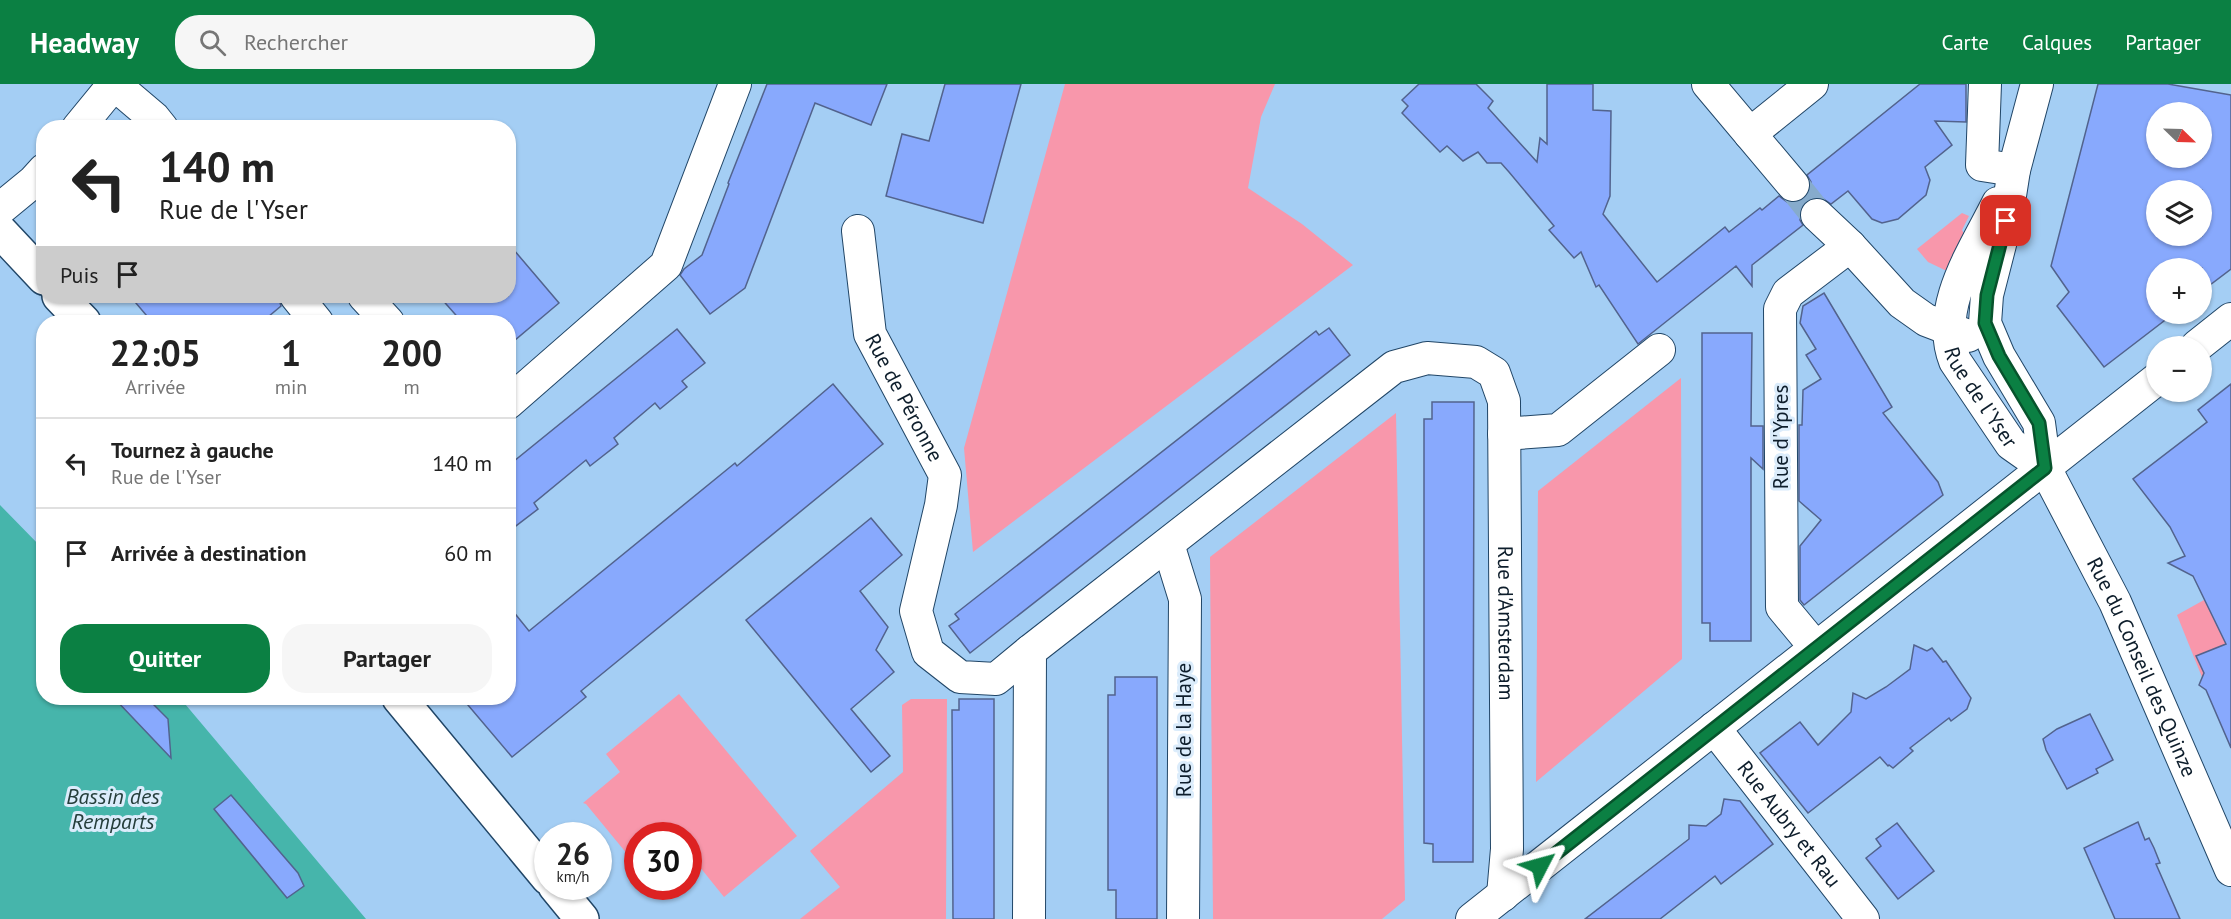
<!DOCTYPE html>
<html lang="fr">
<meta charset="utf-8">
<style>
:root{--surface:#fff;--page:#f6f6f6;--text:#222;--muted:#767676;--line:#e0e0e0;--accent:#0b8043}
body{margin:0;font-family:"PT Sans",sans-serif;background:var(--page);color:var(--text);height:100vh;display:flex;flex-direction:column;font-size:22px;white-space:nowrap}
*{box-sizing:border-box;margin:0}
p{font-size:20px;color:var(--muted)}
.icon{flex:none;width:33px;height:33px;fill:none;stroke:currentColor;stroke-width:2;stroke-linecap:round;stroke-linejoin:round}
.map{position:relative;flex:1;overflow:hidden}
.side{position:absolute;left:36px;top:231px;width:480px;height:390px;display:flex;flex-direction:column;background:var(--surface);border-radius:24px;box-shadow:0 2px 4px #0004}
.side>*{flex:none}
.banner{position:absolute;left:36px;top:36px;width:480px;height:183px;border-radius:24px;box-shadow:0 2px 4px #0004;background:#fff;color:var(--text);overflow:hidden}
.needle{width:39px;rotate:113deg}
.fabs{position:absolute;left:2146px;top:18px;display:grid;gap:12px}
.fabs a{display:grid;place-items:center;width:66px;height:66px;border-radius:50%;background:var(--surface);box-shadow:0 2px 4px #0004;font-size:30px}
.speed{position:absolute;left:534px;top:738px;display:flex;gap:12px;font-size:30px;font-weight:700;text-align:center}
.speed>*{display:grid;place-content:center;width:78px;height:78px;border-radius:50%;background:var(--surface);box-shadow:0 2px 4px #0004;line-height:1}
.speed small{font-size:15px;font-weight:400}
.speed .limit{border:9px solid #d22;background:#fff;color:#111}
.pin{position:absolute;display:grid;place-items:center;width:51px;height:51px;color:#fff;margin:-26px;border-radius:12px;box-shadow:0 3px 9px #0006}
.me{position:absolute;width:66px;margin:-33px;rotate:51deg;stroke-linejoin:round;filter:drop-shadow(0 0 4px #0008)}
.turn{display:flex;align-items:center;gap:21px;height:126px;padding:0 24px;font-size:27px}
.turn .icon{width:78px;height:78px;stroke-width:2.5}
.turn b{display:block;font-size:42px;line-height:51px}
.then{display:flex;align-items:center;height:57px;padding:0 24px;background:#0003;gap:12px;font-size:22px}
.eta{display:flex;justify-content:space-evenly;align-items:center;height:102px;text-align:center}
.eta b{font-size:36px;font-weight:700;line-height:42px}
.action{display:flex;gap:12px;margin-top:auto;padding:12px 24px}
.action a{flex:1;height:69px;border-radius:24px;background:var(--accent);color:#fff;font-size:24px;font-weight:700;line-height:69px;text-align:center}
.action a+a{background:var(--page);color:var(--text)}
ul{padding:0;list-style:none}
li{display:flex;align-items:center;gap:18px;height:90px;padding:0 24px;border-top:2px solid var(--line)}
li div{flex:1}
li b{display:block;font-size:22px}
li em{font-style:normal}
header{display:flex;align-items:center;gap:36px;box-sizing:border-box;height:84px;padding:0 30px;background:var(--accent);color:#fff}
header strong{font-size:28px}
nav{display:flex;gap:33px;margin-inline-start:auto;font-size:21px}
.search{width:420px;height:54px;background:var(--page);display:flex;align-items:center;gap:15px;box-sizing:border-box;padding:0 21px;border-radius:24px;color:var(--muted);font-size:22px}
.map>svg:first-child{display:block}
.green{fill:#f897ab}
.water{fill:#46b5ab}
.building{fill:#88a9fd;stroke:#52638d;stroke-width:1.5;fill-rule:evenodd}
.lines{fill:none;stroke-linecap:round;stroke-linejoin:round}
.minor-tunnel{stroke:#86abcc;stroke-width:32;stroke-dasharray:32 16;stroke-linecap:butt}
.minor-casing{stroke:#214667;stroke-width:34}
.major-casing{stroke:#214667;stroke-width:36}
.minor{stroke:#fff;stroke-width:32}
.major{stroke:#fff;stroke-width:33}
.route-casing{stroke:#07532c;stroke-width:15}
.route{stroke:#0b8043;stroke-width:10}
.labels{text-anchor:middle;stroke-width:6;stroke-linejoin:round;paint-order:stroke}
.street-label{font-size:21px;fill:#0d1d2b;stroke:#dbecfb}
.water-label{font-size:22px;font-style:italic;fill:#253e3b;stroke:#dbecfb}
</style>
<header>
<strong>Headway</strong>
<div class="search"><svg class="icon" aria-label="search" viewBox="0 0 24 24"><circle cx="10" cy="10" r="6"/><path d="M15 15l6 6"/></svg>Rechercher</div>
<nav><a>Carte</a><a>Calques</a><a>Partager</a></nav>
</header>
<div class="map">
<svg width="2231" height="835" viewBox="0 0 2231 835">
<rect width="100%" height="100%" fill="#a4cef4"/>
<!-- green -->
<g class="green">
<path d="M1065 0H1275L1261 33 1248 104 1302 140 1353 181 973 468 964 364Z"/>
<path d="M1962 129 1969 132 1962 146 1968 157 1951 189 1928 178 1917 165Z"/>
<path d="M1681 294 1682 575 1536 698 1538 407Z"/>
<path d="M1396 329 1405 816 1382 835H1213L1210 473Z"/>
<path d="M2231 501V610L2212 618 2177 531Z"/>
<path d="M679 610 797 752 724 813 695 777 689 782 688 752H638L637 782 586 720 583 719 620 688 606 670Z"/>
<path d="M911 615H947L946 835H800L840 803 810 767 903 688 902 621Z"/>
</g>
<!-- water -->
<path class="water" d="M0 421 43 465 44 614H180L366 835H0Z"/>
<!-- building -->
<g class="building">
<path d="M767 0H887L871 41 815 19 745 204 710 230 680 191 684 185 702 171 729 100 728 99Z"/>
<path d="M945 0H1021L983 139 886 112 902 50 929 57Z"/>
<path d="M1419 0H1476L1493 17 1488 24 1537 78 1540 54 1547 60V0H1593V26L1611 27 1610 112 1603 130 1657 198 1725 143 1729 148 1760 124 1762 126 1779 112 1787 118 1796 119 1804 115 1810 107 1811 98 1807 91 1920 0H1966V38L1935 37 1952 61 1925 83 1930 96 1926 111 1898 135 1882 139 1872 135 1848 107 1831 120 1822 114H1811L1804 118 1800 126V136L1803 141 1752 181V202L1736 182 1638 260 1599 201 1596 203 1581 168 1574 174 1549 146 1554 142 1509 88 1501 79H1487L1478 68 1463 77 1447 62 1440 68 1402 29 1408 22 1402 16Z"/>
<path d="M2098 0H2168L2231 11V185L2202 207V184H2157V230H2173L2104 283 2057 222 2069 208 2051 182ZM2157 28H2202V74H2157ZM2157 106H2202V152H2157Z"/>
<path d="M508 159 559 219 508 262V238H462L439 212H508Z"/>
<path d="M1824 209 1892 323 1883 329 1938 398 1943 411 1804 521 1800 516V462L1821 436 1799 417V341H1802L1803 306 1821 295 1806 271 1816 265 1800 239 1803 222Z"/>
<path d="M130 212H278L281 222 262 238H152Z"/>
<path d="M1329 244 1350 271 970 569 949 542 959 535 955 530 1316 247 1319 251Z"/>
<path d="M677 245 705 279 682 297 687 303 660 325 655 319 614 354 618 360 590 382 586 376 534 419 538 425 508 448V382Z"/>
<path d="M1702 249H1752L1751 342H1763V385L1751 374V557H1710V539H1702Z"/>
<path d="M833 300 883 360 581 607 586 613 512 673 462 614H508V521L529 547 735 379 737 382Z"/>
<path d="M2231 300V664L2206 606 2199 601 2204 589 2196 572 2226 560 2193 492 2168 479 2185 472 2170 443 2133 395 2207 338 2198 326Z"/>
<path d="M1432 318H1474L1473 778H1433V760L1424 759V335H1432Z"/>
<path d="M871 434 902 471 860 507 888 543 876 566 894 588 851 625 890 672 871 688 746 536Z"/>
<path d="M1914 561 1927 567 1932 564 1943 578 1946 577 1971 614 1967 625 1951 637 1949 634 1910 664 1913 667 1893 684 1889 681 1888 682 1880 673 1808 729 1760 669 1800 638 1818 661 1851 628 1853 609 1866 615 1886 603 1910 585Z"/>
<path d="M1115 593H1157V835H1116V806H1108V611H1115Z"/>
<path d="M114 614H147L168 635 171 674Z"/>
<path d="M959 615H994V835H953L952 626H959Z"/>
<path d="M2090 630 2113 676 2096 685 2098 689 2067 705 2046 666 2043 655 2057 645Z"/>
<path d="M231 711 298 789 304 802 287 814 214 725Z"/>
<path d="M1724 715 1740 717 1773 760 1721 800 1715 792 1660 835H1585L1689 755V741L1706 742 1721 730Z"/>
<path d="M2138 738 2145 756 2149 754 2154 764 2160 779 2156 780 2180 835H2115L2084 764Z"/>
<path d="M1897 739 1934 787 1898 815 1866 774 1881 762 1876 755Z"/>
</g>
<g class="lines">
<!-- minor-tunnel -->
<path class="minor-tunnel" d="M1793 101 1817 131"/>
<defs>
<g id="minor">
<path d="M114 0 154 34 162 44"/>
<path d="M1708 0 1793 101"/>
<path d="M1985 0 1982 81 2014 86"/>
<path id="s1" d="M2037 0 2014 86 2006 137 1987 211 1985 239 1999 272 2039 339 2045 384 2115 518 2231 786"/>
<path d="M78 44 114 0"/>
<path d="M1750 50 1812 0"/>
<path id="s2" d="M1998 119C1975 166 1934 223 1955 277L2011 360 2045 384"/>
<path d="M0 125 34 97 44 86"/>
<path d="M1817 131 1850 162 1902 219 1926 236 1968 252"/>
<path id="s3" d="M858 147 870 250 945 391 941 421 916 527 928 568 960 593 996 595 1030 567"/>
<path d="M296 212 317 238"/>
<path d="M364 212 388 238"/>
<path d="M2197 262 2231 235"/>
<path d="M508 319 666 181 735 0"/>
<path d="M1504 350 1558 346 1659 266"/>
<path d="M1168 460 1185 515 1183 835"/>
<path d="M1816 564 1782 523 1780 225 1788 209 1850 162"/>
<path id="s4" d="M1714 644 1863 835"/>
<path id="s5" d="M1029 835 1030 567 1394 283 1427 274 1476 278 1494 289 1504 317 1507 765 1503 811"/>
<path d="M1472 835 2157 295"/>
</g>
<g id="major">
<path d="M0 147 44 194"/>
<path d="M59 212 84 238"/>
<path d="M399 614 548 794"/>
<path d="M555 802 582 835"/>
</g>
</defs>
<!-- minor casing -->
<use href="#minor" class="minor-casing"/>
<!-- major casing -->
<use href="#major" class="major-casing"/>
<!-- minor -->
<use href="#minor" class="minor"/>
<!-- major -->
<use href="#major" class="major"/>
</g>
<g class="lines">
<defs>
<path id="route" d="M1540 782 2045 384 2039 339 1999 272 1985 239 1987 211 2006 137"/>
</defs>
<!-- route casing -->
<use href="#route" class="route-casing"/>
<!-- route -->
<use href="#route" class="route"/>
</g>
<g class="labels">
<!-- street labels -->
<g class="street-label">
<text dy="7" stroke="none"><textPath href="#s2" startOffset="213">Rue de l'Yser</textPath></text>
<text dy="7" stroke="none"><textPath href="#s3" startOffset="176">Rue de Péronne</textPath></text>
<text transform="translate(1781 353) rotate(-90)" y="7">Rue d'Ypres</text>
<text dy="7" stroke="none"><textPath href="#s5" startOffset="1086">Rue d'Amsterdam</textPath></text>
<text dy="7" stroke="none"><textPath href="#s1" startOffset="626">Rue du Conseil des Quinze</textPath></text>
<text transform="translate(1184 646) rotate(-90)" y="7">Rue de la Haye</text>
<text dy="7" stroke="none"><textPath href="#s4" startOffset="122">Rue Aubry et Rau</textPath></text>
</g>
<!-- water labels -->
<g class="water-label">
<text x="113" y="720">Bassin des<tspan x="113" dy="25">Remparts</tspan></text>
</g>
</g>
</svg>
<div class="fabs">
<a><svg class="needle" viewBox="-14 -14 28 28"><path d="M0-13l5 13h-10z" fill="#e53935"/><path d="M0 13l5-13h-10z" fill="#767676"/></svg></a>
<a><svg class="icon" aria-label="layers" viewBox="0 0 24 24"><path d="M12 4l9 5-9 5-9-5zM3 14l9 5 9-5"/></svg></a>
<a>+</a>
<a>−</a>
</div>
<div class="speed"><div>26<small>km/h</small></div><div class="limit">30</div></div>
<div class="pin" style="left:2006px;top:137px;background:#d93025"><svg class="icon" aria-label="arrive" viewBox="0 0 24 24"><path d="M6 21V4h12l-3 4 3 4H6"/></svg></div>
<svg class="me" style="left:1540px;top:782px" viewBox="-20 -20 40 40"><path d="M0-17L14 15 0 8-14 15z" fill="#0b8043" stroke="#fff" stroke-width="4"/></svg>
<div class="banner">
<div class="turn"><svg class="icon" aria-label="left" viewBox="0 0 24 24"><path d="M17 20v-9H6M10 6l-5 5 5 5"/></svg><div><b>140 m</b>Rue de l'Yser</div></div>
<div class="then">Puis<svg class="icon" aria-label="arrive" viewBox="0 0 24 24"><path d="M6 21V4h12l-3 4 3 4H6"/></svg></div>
</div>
<section class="side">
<div class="eta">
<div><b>22:05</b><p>Arrivée</p></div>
<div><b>1</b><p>min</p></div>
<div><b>200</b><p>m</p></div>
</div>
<ul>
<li><svg class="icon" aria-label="left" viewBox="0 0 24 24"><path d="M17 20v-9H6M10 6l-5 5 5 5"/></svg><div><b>Tournez à gauche</b><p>Rue de l'Yser</p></div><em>140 m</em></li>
<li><svg class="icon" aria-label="arrive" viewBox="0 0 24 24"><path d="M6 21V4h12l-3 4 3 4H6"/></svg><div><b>Arrivée à destination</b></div><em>60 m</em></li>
</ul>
<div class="action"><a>Quitter</a><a>Partager</a></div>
</section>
</div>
